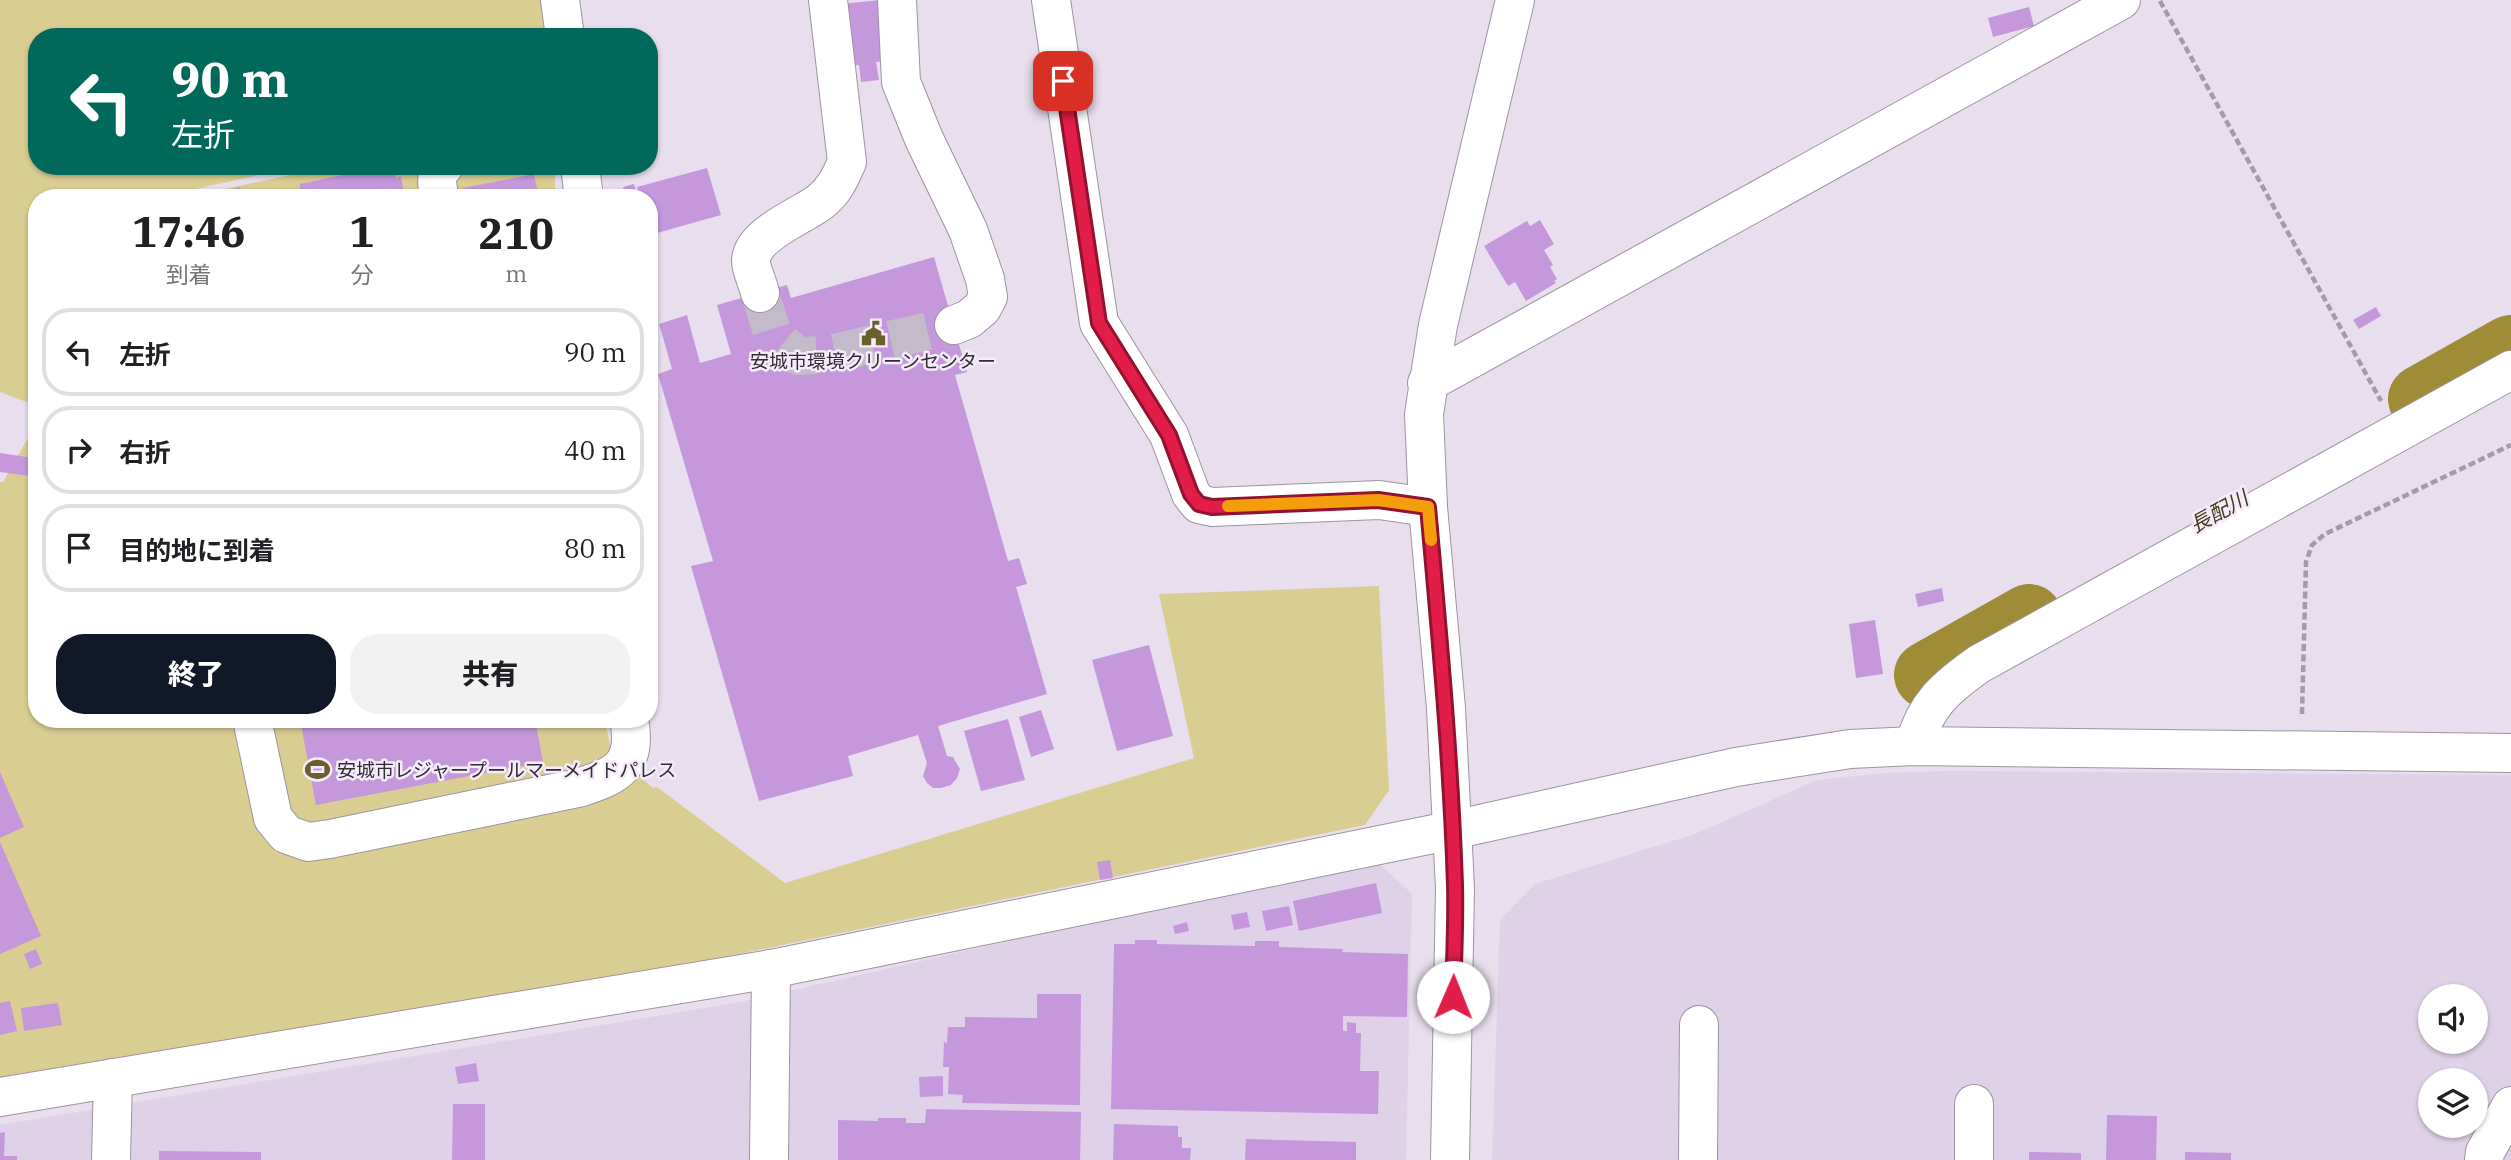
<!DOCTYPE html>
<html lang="ja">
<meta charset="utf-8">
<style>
:root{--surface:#fff;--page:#f2f2f2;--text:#202124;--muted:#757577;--line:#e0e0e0;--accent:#111827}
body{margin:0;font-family:"IBM Plex Serif","Noto Sans JP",serif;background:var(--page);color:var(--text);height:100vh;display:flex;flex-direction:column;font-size:26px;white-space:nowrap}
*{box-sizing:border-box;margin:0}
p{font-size:23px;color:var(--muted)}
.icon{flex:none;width:38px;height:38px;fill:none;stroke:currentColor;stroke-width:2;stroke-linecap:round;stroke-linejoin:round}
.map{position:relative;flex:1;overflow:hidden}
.side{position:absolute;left:28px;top:189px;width:630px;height:539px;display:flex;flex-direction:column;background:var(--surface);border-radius:28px;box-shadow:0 2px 5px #0004}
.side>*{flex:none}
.banner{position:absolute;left:28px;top:28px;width:630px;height:147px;border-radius:28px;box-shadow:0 2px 5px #0004;background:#00695c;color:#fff;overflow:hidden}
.tools{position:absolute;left:2418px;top:984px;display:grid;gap:14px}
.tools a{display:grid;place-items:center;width:70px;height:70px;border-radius:50%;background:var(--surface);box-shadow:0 2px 5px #0004;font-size:35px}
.pin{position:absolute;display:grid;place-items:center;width:60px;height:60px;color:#fff;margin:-30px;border-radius:14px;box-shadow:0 4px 10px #0006}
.me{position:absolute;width:77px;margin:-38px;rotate:1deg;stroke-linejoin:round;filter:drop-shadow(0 0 5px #0008)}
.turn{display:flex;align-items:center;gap:24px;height:147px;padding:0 28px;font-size:32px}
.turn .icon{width:91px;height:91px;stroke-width:2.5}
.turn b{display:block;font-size:49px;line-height:60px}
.eta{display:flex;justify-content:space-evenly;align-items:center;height:119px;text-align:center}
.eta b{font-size:42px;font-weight:800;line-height:49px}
.primary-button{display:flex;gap:14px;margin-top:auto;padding:14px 28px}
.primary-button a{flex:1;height:80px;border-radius:28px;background:var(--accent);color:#fff;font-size:28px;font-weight:800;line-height:80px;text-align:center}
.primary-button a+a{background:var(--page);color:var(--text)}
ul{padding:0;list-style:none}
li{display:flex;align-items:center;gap:21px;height:88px;margin:0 14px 10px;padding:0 14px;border:4px solid var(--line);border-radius:28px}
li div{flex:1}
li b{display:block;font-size:26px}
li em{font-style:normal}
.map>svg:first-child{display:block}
.built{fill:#dfd1e7;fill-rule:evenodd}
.green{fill:#dacd92}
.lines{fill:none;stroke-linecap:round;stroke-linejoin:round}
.river{stroke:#9e8c36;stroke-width:68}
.building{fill:#c598dc}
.minor-tunnel{stroke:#c3bbc9;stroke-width:38;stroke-dasharray:38 19;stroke-linecap:butt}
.minor-casing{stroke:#9d94a2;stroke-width:40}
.path{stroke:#a39ba7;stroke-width:4.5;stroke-dasharray:7 3.5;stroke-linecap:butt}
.minor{stroke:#fff;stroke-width:38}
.route-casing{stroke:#92132f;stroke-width:18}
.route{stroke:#e11d48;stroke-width:12}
.slow{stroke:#f59e0b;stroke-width:12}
.labels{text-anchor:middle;stroke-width:5;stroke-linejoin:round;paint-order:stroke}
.poi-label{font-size:19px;fill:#312d33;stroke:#f5ebfb}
.water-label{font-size:21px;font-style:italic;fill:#453d19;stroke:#f5ebfb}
</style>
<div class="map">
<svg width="2511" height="1160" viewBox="0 0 2511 1160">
<rect width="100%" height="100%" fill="#e8deee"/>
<!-- built -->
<g class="built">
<path d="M1947 771 2511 775V1160H1492L1500 920 1535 884 1695 834 1817 780 1885 773ZM2431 996H2476V1041H2431ZM2431 1080H2476V1125H2431Z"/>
<path d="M1376 861 1412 894 1406 1160H0V1125L741 1002 1180 902Z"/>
</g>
<!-- green -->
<g class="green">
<path d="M0 0H541L545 37H37V166H300L154 198H37V406L0 392Z"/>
<path d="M332 166H555V198H183Z"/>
<path d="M37 422V719H605L611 750 653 788 657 787 785 883 1194 758 1159 594 1379 586 1389 790 1365 825 729 956 0 1084V482H3Z"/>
</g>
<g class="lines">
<!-- river -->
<g class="river">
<path d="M2422 399 2511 349"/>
<path d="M1928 675 2029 618"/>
</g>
</g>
<!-- building -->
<g class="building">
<path d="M880 0 906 58 876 62 879 80 861 82 859 65 829 68 823 6Z"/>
<path d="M2029 7 2034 26 1993 37 1988 18Z"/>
<path d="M385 166 386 170 395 168 396 178 401 176 405 198H284L292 195 291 190 300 189V184Z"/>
<path d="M707 168 721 215 650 235 649 198H640L637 187Z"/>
<path d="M534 174 539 198H465L463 188Z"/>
<path d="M634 184 638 198H627L623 187Z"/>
<path d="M240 187 242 194 249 192 250 198H197Z"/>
<path d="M1540 220 1554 244 1544 250 1553 265 1550 267 1557 279 1554 281 1556 283 1526 301 1515 282 1508 286 1484 246 1527 221 1530 226Z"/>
<path d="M934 257 967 372 955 375 1008 561 1019 558 1027 584 1016 587 1047 694 938 726 947 756 953 757 960 769 957 778 951 785 941 788H933L927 783 923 776 927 763 918 735 848 756 853 776 759 801 691 566 713 561 658 374 672 369 659 324 687 315 700 363 731 354 717 305 787 285 791 298Z"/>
<path d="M2376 307 2381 316 2359 329 2353 320Z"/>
<path d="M0 453 33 458 30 476 0 472Z"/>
<path d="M1942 588 1944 601 1918 607 1915 594Z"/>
<path d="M1875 620 1883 674 1856 678 1849 624Z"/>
<path d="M1149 645 1173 736 1117 751 1092 660Z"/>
<path d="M1041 710 1054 749 1031 757 1019 717Z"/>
<path d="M300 719H535L543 762 316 805Z"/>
<path d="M1008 719 1025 780 981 791 964 731Z"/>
<path d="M0 772 24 827 0 838Z"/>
<path d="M0 842 41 936 0 954Z"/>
<path d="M1110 860 1113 878 1100 880 1097 862Z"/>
<path d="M1376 883 1382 913 1299 931 1293 901Z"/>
<path d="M1289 906 1293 925 1266 931 1262 911Z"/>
<path d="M1247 912 1250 927 1234 930 1231 915Z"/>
<path d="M1187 922 1189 931 1175 934 1173 926Z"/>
<path d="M1135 940H1157V944L1255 946V941H1279V947L1343 949 1342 952 1408 954 1407 1017 1343 1016V1031H1347V1022L1356 1023V1033H1361L1360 1071H1379L1378 1114 1111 1109 1114 944H1135Z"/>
<path d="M36 949 42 964 30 969 24 954Z"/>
<path d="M1037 994H1081L1080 1105 962 1103 963 1095 948 1094 949 1067H943L944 1042 947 1043 948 1027H965V1017L1037 1018Z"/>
<path d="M10 1001 17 1031 0 1035V1003Z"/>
<path d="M58 1003 62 1025 24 1031 21 1008Z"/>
<path d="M476 1063 479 1081 458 1084 455 1067Z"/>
<path d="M943 1076V1096L920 1097 919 1077Z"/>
<path d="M453 1104H485V1160H452Z"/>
<path d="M926 1109 1081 1112 1080 1160H838V1120L878 1121V1118H906V1123H925Z"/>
<path d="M2107 1115 2157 1116 2156 1160H2106Z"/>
<path d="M1114 1124 1178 1126V1137H1182V1148H1191L1190 1160H1113Z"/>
<path d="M5 1132 4 1156H17V1160H0V1133Z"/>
<path d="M1246 1139 1356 1142V1160H1245Z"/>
<path d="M159 1151 261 1152V1160H159Z"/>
<path d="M2029 1152 2081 1153V1160H2029Z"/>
<path d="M2185 1152 2231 1153V1160H2185Z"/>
</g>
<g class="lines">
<!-- minor-tunnel -->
<path class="minor-tunnel" d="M760 293 773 335 798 356 825 355 954 325"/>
<defs>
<g id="minor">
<path d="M560 0 565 37"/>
<path d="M897 0 901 82 924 139 968 230 985 279 988 297 982 308 969 319 954 325"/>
<path d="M1051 0 1099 323 1169 435 1191 494 1199 504 1212 507 1379 500 1428 507"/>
<path d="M580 166 584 198"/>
<path d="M440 198C437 185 434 176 444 166"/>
<path d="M760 293C758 283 751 270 751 261 752 234 802 216 820 202 834 191 840 178 847 162L828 0"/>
<path d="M1427 383 2121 0"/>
<path d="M252 719 273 818 286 834 308 842 330 839 578 788C617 776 638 766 629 719"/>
<path d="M1914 746C1925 705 1945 688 1979 664L2511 370"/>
<path d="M0 1097 771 969 1453 830 1736 767 1850 749 1914 746 2511 753"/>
<path d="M111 1160 113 1078"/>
<path d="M769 1160 771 969"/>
<path d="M1450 1160 1455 888 1446 708 1428 507 1424 414 1438 325 1515 0"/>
<path d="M1698 1160 1699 1025"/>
<path d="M1974 1160V1104"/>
<path d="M2484 1160 2485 1152 2511 1106"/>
</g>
</defs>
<!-- minor casing -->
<use href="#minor" class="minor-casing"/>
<!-- path -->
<g class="path">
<path d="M2160 1 2381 401"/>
<path d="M2302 714 2306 562 2312 545 2325 534 2511 445"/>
</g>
<!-- minor -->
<use href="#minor" class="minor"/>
</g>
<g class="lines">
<defs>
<path id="route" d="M1063 81 1099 323 1169 435 1191 494 1199 504 1212 507 1378 500 1428 507C1439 632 1451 758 1455 885 1456 922 1454 960 1453 997"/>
</defs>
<!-- route casing -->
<use href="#route" class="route-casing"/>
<!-- route -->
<use href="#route" class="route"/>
<!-- slow -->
<path class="slow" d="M1228 506 1378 500 1428 507 1431 540"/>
</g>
<!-- icons -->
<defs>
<symbol id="civic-bare" viewBox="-9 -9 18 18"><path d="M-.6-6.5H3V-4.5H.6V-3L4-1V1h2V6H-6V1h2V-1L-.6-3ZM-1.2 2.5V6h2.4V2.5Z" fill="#6b5f2c" stroke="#f5ebfb" stroke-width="2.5" paint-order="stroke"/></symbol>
<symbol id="stadium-bare" viewBox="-9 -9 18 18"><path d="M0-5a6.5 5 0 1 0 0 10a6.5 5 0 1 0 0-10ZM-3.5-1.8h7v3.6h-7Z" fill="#6b5f2c" stroke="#f5ebfb" stroke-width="2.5" paint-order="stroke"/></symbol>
</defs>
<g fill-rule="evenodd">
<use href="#civic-bare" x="856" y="316" width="35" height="35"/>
<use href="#stadium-bare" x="300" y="752" width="35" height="35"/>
</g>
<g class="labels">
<!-- poi labels -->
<g class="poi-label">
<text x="873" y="368">安城市環境クリーンセンター</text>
<text x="337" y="777" text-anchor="start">安城市レジャープールマーメイドパレス</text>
</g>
<!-- water labels -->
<g class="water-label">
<text transform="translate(2219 512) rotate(-29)" y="7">長配川</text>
</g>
</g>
</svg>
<div class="tools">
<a><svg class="icon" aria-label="sound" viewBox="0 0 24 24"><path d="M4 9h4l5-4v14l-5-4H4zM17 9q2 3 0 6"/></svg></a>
<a><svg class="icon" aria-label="layers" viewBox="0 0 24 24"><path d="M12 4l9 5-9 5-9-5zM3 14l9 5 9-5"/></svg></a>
</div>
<div class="pin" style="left:1063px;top:81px;background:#d93025"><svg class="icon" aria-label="arrive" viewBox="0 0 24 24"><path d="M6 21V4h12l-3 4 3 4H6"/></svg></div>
<svg class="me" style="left:1453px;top:997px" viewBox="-20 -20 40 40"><circle r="19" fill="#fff"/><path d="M0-13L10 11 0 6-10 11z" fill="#e11d48"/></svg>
<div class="banner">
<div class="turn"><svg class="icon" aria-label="left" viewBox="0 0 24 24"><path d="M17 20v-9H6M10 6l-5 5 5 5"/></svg><div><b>90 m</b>左折</div></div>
</div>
<section class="side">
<div class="eta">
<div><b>17:46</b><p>到着</p></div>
<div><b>1</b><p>分</p></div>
<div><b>210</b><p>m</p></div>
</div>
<ul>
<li><svg class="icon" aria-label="left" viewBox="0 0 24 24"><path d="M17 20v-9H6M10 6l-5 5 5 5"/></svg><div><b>左折</b></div><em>90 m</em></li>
<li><svg class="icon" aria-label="right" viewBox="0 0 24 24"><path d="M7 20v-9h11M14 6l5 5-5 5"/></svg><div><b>右折</b></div><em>40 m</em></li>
<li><svg class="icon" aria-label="arrive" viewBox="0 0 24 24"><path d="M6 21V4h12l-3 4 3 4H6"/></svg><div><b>目的地に到着</b></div><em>80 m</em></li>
</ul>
<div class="primary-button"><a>終了</a><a>共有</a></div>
</section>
</div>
